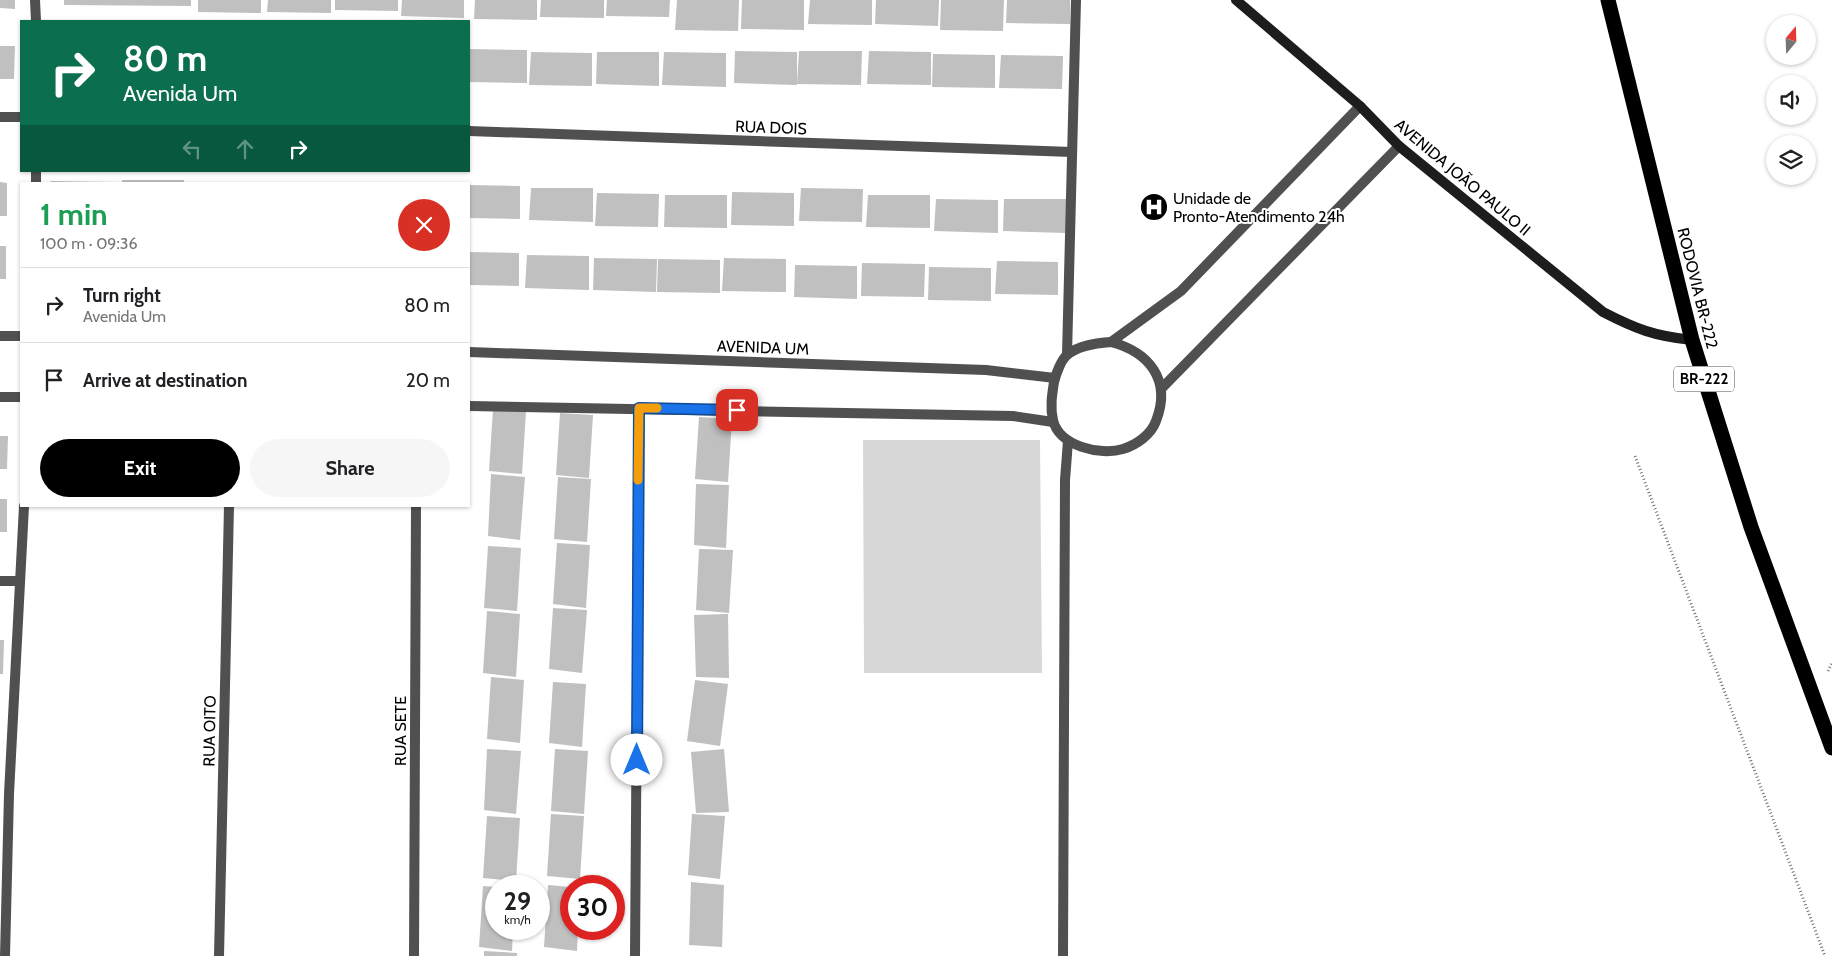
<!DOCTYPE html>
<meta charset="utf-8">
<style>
:root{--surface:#fff;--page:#f6f6f6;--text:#202124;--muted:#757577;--line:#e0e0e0;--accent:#000}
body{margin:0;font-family:Cabin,sans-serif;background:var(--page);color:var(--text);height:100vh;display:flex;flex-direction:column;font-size:19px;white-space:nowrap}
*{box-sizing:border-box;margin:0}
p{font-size:16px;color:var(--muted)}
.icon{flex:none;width:28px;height:28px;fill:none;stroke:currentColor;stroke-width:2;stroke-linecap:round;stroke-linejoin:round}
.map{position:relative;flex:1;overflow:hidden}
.sheet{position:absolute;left:20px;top:182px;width:450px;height:325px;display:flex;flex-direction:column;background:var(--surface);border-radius:0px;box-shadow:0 1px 4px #0004}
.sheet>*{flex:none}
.banner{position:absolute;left:20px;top:20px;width:450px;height:152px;border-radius:0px;box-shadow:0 1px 4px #0004;background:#0b6e4f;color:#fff;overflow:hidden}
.needle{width:32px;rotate:19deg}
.controls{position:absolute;left:1766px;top:15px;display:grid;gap:10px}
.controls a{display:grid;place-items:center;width:50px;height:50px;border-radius:50%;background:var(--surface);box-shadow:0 1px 4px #0004;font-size:25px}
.speed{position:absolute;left:485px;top:875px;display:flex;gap:10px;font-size:25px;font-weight:700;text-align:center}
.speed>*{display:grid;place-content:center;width:65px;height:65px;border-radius:50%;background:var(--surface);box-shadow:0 1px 4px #0004;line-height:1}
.speed small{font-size:12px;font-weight:400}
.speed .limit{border:8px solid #d22;background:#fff;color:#111}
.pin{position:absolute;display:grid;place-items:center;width:42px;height:42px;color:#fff;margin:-21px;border-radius:10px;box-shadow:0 2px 8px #0006}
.me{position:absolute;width:55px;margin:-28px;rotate:0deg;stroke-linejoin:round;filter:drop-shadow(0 0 4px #0008)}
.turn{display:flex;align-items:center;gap:18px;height:105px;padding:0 20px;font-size:22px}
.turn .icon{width:65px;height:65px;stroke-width:2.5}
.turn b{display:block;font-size:35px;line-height:42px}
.lanes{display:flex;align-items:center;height:48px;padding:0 20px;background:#0003;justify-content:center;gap:25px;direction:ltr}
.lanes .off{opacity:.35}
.round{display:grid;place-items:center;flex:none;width:52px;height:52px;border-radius:26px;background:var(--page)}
.summary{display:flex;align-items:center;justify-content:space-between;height:85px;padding:0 20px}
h1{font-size:30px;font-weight:800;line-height:38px;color:#1e9e55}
.button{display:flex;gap:10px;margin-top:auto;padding:10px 20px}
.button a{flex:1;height:58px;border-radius:30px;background:var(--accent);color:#fff;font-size:20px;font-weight:800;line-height:58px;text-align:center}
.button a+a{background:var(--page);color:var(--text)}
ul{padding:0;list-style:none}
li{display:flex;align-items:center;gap:15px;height:75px;padding:0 20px;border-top:1px solid var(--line)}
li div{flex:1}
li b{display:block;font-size:19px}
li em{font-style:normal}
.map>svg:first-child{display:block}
.green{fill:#d7d7d7}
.building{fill:#c0c0c0}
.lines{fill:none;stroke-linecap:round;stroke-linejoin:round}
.path{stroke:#727272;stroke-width:3;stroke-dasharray:1 2.5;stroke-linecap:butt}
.street{stroke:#505050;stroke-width:10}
.secondary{stroke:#1d1d1d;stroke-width:10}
.highway{stroke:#000;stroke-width:15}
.route-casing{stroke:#114b97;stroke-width:12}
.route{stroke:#1a73e8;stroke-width:9}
.slow{stroke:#f59e0b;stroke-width:9}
.labels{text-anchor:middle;stroke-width:4;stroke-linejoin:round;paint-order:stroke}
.shield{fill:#fff;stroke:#4c4c4c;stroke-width:1}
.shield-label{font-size:15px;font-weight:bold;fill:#000}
.street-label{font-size:16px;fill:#000;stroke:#fff}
.poi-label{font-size:16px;fill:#000;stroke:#fff;text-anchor:start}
</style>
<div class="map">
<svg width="1832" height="956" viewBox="0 0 1832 956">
<rect width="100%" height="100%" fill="#fff"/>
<!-- green -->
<path class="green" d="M863 440H1040L1042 673H864Z"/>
<!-- building -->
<g class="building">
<path d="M0 0H15V9L0 8Z"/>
<path d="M64 0H191V6L64 5Z"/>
<path d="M198 0H261V13L198 12Z"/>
<path d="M268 0H331V13L267 12Z"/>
<path d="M335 0H398V11L335 10Z"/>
<path d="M402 0H464V18L401 16Z"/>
<path d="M475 0H537V20L474 19Z"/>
<path d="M541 0H604V18L540 17Z"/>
<path d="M607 0H670L669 17 606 16Z"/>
<path d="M677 0H739L738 31 675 30Z"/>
<path d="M742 0H804V30L741 29Z"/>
<path d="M810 0H872V25L808 24Z"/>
<path d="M876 0H939L938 26 875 24Z"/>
<path d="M941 0H1004L1003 31 940 30Z"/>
<path d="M1007 0H1070V24L1006 23Z"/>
<path d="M0 46H15L14 79H0Z"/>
<path d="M469 49 527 50V83L469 82Z"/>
<path d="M735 51 797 52V85L734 83Z"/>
<path d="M799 51H862L861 85 797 84Z"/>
<path d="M869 51 931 52V85L867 84Z"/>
<path d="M531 52 592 53V86L529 85Z"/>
<path d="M597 52H659V86L596 84Z"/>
<path d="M664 52 726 53V87L662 85Z"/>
<path d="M933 54 995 55V88L932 87Z"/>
<path d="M1001 55 1063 56 1062 89 999 88Z"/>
<rect x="122" y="180" width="62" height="4"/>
<path d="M51 181 113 182V184H50Z"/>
<path d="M0 182 7 183V216H0Z"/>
<path d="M469 185 520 186V219L469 218Z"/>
<path d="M531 188H593V222L529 220Z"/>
<path d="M801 188 863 189 862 222 799 221Z"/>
<path d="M732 192 794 193V226L731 225Z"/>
<path d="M597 193 659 194 658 227 595 226Z"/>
<path d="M665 195H727V228L664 227Z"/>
<path d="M868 195H930V228L866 227Z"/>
<path d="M936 199 998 200V233L934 231Z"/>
<path d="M1004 199H1066V233L1003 231Z"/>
<rect x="0" y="246" width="6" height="33"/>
<path d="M469 252 519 253V286L469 285Z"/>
<path d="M527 255 589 256V290L525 288Z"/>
<path d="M594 258 657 259 656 292 593 290Z"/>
<path d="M724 258 786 259V292L722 291Z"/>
<path d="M658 259 720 260V293L657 292Z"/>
<path d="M997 261 1058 262V295L995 294Z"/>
<path d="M862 263 925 264 924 297 861 296Z"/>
<path d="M795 265 857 266V299L794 297Z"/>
<path d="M929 267 991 268V301L928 300Z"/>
<path d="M493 409 526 411 522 474 489 471Z"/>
<path d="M560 413 593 415 589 478 556 475Z"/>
<path d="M699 417 732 419 728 482 695 479Z"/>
<path d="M0 436H8L7 469H0Z"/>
<path d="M491 474 525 477 520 540 488 536Z"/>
<path d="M558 477 591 479 587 542 554 539Z"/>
<path d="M696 484 729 485 726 548 694 545Z"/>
<rect x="0" y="499" width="7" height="33"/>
<path d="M557 543 590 545 586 608 553 604Z"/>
<path d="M488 546 521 548 517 611 484 608Z"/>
<path d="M699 549 733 550 729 613 696 610Z"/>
<path d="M553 608 587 610 582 673 549 669Z"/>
<path d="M487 611 520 614 516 677 483 673Z"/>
<path d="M728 614 729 678 696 677 694 615Z"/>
<path d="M0 640H4L3 674H0Z"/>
<path d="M491 677 524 680 520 743 487 739Z"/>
<path d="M695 680 728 684 720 746 687 741Z"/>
<path d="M553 682 586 684 582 747 549 743Z"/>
<path d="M487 749 521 751 516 814 484 810Z"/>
<path d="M555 749 588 751 584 814 551 811Z"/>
<path d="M724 749 729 812 696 813 691 752Z"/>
<path d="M551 814 584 816 580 879 547 876Z"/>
<path d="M692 814 725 816 720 879 688 875Z"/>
<path d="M487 816 520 818 516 881 483 878Z"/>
<path d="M691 882 724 885 722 947 689 945Z"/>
<path d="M548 885 571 887V929H578L577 951 544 947Z"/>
<path d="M483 886 496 887V929H513L512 951 479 947Z"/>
<path d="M484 951 517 953V956H484Z"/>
</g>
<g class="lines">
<!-- path -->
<g class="path">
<path d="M1635 456 1825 956"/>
<path d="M1828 671 1832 663"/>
</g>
<!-- street -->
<g class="street">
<path d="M35 0 36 21"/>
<path d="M0 117H21"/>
<path d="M469 131 1072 152"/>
<path d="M36 184V171"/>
<path d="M0 336H21"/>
<path d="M1111 342C1149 352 1172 380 1156 421 1151 435 1136 445 1123 449 1100 456 1059 446 1053 420 1050 407 1052 395 1054 382 1056 374 1061 360 1067 355 1079 345 1097 343 1111 342Z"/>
<path d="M1111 342 1181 291 1360 106"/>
<path d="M469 352 986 370 1055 378"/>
<path d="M1067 355 1076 0"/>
<path d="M1161 389 1399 146"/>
<path d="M0 397H21"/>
<path d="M469 406 1013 416 1053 422"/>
<path d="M0 581H18"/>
<path d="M5 956 9 794 24 506"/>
<path d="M219 956 229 506"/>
<path d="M414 956 416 506"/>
<path d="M635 956 639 408"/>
<path d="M1063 956 1065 480 1068 441"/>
</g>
<!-- secondary -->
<path class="secondary" d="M1236 0 1360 106 1399 146 1603 312C1636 329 1654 336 1692 340"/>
<!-- highway -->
<path class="highway" d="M1608 0 1692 340 1751 527 1832 748"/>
</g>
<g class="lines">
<defs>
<path id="route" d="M637 760 639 408 737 410"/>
</defs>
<!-- route casing -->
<use href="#route" class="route-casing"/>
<!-- route -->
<use href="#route" class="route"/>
<!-- slow -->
<path class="slow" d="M638 480 639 408H657"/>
</g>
<!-- icons -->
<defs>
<symbol id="hospital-disc" viewBox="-11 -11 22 22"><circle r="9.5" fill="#000" stroke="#fff"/><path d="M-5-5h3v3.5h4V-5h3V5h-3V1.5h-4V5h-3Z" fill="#fff"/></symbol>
</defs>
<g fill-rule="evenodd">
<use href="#hospital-disc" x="1138" y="191" width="32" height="32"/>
</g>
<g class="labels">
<!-- shield labels -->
<rect class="shield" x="1674" y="366.5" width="60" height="25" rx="4"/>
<g class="shield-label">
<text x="1704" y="384">BR-222</text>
</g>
<!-- street labels -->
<g class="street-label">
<text transform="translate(771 127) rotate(2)" y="6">RUA DOIS</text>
<text transform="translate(1463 177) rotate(40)" y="6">AVENIDA JOÃO PAULO II</text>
<text transform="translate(1698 288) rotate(76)" y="6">RODOVIA BR-222</text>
<text transform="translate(763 347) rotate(2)" y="6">AVENIDA UM</text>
<text transform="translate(209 731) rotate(-89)" y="6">RUA OITO</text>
<text transform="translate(400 731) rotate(-90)" y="6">RUA SETE</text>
</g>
<!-- poi labels -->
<g class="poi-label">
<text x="1173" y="204">Unidade de<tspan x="1173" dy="18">Pronto-Atendimento 24h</tspan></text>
</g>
</g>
</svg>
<div class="controls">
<a><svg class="needle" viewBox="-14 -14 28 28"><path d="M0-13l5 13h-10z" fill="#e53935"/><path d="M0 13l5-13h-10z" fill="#757577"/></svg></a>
<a><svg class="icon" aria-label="sound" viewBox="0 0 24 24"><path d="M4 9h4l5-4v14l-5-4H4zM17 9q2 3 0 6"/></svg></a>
<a><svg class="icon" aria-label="layers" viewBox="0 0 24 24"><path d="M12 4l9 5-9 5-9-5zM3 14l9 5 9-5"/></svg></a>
</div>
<div class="speed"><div>29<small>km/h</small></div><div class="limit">30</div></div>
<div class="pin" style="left:737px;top:410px;background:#d93025"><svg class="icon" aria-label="arrive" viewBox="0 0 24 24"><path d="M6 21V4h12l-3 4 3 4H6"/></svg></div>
<svg class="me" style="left:637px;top:760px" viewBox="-20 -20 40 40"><circle r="19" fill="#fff"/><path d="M0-13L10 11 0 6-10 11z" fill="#1a73e8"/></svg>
<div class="banner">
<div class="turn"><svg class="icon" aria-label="right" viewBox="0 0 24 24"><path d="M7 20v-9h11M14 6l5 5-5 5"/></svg><div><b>80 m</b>Avenida Um</div></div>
<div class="lanes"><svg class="icon off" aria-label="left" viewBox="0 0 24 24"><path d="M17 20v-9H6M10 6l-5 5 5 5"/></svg><svg class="icon off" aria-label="ahead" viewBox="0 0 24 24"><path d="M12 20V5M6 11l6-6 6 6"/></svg><svg class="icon" aria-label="right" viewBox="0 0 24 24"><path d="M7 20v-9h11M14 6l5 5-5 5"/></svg></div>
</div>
<section class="sheet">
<div class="summary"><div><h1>1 min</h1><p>100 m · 09:36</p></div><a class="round" style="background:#d93025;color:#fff"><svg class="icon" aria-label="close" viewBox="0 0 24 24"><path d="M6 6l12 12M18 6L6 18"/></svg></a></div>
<ul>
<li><svg class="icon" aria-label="right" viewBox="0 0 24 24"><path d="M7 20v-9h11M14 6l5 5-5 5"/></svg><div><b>Turn right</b><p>Avenida Um</p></div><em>80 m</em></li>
<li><svg class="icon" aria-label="arrive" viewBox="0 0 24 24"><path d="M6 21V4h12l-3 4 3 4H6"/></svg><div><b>Arrive at destination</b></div><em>20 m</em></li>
</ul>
<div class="button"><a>Exit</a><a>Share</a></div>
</section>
</div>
